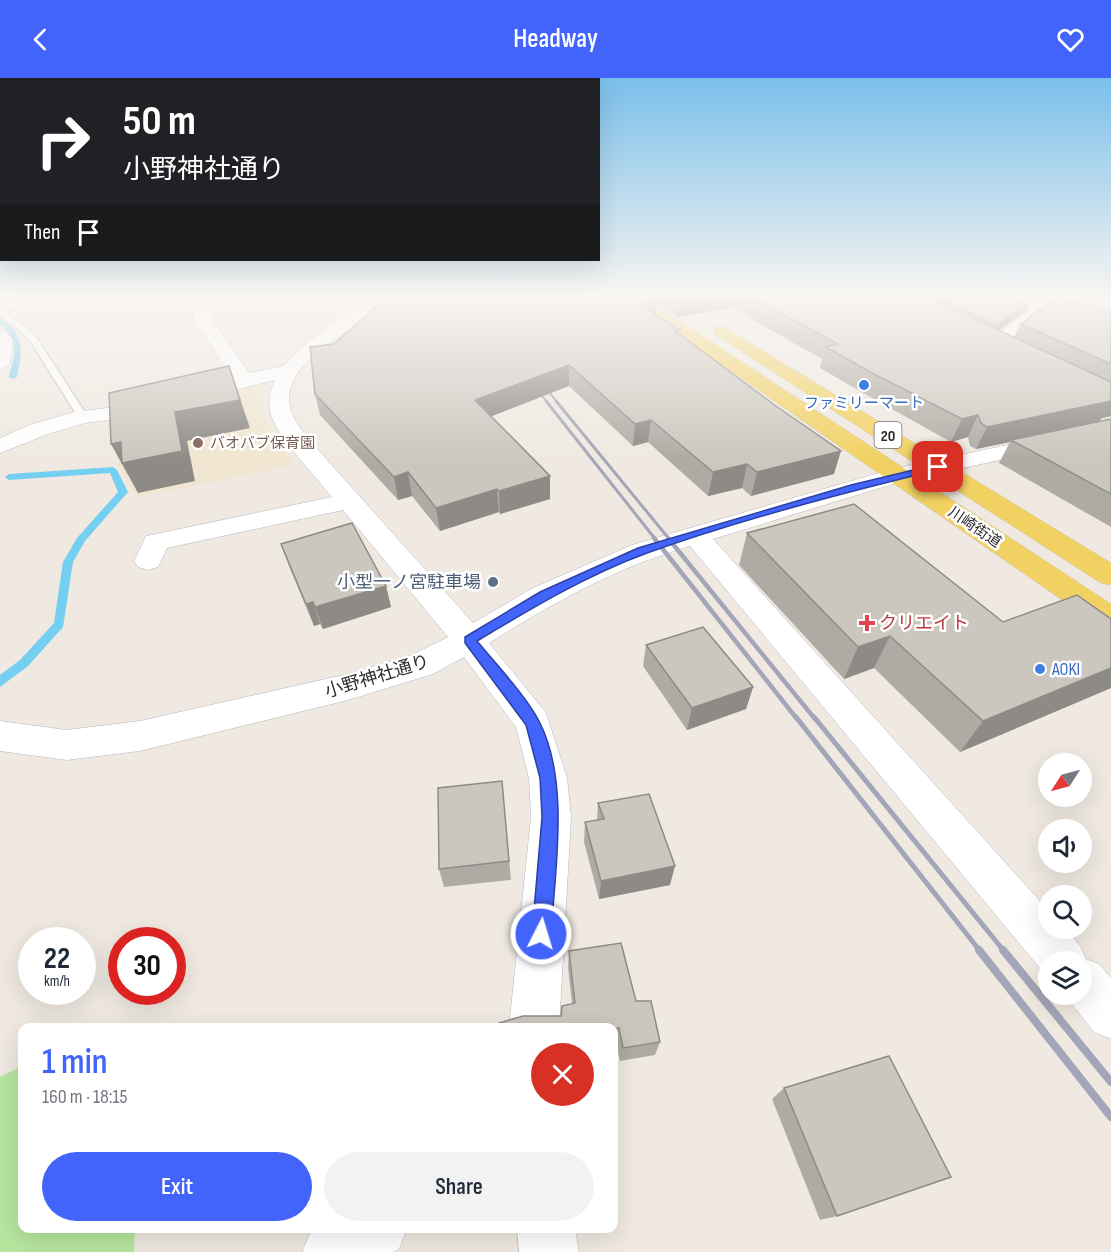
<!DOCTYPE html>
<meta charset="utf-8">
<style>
:root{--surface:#fff;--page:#f2f2f3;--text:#1f2937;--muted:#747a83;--accent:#4264fb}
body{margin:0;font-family:"Sofia Sans Condensed","Noto Sans JP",sans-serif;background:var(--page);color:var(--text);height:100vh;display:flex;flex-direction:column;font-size:22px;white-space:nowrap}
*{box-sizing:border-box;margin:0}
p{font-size:20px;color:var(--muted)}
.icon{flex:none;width:33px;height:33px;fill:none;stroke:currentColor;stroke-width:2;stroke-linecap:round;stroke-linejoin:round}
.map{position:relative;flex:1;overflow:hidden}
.side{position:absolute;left:18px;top:945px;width:600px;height:210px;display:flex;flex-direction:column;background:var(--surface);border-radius:12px;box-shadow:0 6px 24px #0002}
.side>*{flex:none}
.top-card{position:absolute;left:0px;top:0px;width:600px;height:183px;box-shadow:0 6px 24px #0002;background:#202124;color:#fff;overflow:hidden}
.needle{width:39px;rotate:234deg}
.controls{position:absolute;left:1038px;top:675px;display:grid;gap:12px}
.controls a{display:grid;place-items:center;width:54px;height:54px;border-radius:50%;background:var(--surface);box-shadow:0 6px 24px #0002;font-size:30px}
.speed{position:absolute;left:18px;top:849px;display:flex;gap:12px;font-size:30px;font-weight:700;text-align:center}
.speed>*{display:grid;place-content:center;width:78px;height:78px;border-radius:50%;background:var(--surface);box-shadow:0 6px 24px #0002;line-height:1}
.speed small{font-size:15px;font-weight:400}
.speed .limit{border:9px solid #d22;background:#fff;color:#111}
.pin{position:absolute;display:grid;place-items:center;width:51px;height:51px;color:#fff;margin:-26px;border-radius:12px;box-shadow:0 3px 9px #0006}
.me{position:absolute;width:66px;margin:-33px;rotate:5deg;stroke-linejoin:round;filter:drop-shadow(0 0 4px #0008)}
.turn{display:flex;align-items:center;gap:21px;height:126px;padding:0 24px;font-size:27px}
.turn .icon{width:78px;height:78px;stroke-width:2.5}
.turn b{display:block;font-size:42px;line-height:51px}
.then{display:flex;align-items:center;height:57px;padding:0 24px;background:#0003;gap:12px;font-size:22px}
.round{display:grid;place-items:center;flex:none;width:63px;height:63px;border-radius:32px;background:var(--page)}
.summary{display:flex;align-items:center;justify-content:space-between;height:102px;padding:0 24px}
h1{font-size:36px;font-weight:600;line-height:45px;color:var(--accent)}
.action{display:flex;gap:12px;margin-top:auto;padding:12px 24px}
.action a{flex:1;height:69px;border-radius:36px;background:var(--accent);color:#fff;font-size:24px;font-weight:600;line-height:69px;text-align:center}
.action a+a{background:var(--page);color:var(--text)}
header{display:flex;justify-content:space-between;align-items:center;height:78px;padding:0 24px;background:var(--accent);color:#fff;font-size:27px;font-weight:600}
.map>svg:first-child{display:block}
.education{fill:#f0e6d1}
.green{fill:#b6e59e}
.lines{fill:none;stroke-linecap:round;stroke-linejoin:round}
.stream{fill:#75cff0;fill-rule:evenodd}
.service-casing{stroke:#b4b7c1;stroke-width:2}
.minor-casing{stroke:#b4b7c1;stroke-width:1}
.primary-casing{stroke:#c9c9c9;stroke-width:1}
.service{fill:#fff;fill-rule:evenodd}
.minor{fill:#fff;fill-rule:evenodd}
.primary{fill:#f2d163;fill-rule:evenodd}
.rail-far4{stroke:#a3a6b8;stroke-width:2}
.rail-far3{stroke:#a3a6b8;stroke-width:3}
.rail-far2{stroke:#a3a6b8;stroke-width:4.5}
.rail-far1{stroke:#a3a6b8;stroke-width:5}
.rail{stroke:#a3a6b8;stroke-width:8}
.wall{fill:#afaba4}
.shaded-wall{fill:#8e8b86}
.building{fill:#cbc7bf;stroke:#8e8b86;stroke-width:1.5}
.route{fill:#4264fb;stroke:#2b41a3;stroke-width:1.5}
.shop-dot{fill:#3f7fe0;stroke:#fff;stroke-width:2}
.education-dot{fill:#8d6e63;stroke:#fff;stroke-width:2}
.service-dot{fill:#5c6f8a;stroke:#fff;stroke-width:2}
.health-dot{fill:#e0444e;stroke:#fff;stroke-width:2}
.labels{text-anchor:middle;stroke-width:5;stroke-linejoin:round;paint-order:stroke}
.far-shop-label{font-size:15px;fill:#366cbe;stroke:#fff}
.far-education-label{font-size:15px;fill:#785e54;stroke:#fff;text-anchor:start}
.far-street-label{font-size:15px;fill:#2e2e2e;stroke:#fff}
.shield{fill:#fff;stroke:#6d6d6d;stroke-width:1.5}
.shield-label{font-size:16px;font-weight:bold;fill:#2e2e2e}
.service-label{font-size:18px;fill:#4e5e75;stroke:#fff;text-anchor:end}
.health-label{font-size:18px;fill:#be3a42;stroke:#fff;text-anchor:start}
.shop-label{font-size:18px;fill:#366cbe;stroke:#fff;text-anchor:start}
.street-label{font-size:18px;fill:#2e2e2e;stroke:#fff}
</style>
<header><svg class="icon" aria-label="back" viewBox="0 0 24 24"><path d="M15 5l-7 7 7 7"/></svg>Headway<svg class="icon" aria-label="heart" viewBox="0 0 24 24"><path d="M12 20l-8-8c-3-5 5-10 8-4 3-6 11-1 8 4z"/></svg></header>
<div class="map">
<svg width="1111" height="1174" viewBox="0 0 1111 1174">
<rect width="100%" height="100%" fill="#efe9e1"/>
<!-- education -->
<path class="education" d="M266 302 261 321 266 344 295 387 136 420 118 386 115 340Z"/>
<!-- green -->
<path class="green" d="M22 988V1150L135 1151 134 1174H0V999Z"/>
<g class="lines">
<!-- stream -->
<g class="stream">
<path d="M0 241C26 256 22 274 17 299L13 301 9 299C15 275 20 265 0 246Z"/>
<path d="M113 389 117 392 128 414 85 463 73 484 63 549 28 588 0 609V597L20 582 54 545 63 484 77 460 118 414 110 395 9 402 5 399 9 396Z"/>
</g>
<defs>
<path id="service" d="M37 221 40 225 5 233 35 257 88 339 87 341H79L29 261 0 237V228Z"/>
<g id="minor">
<path d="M191 217H207L212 242 249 295 283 288 309 263 374 217H392C366 252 269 282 293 338 297 347 305 356 311 364L473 545 533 510 632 467 889 392 1098 348 1103 342 1111 340V358L903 403 713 461 1048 832V850H1065L1080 868 1086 881 1099 886 1111 900V961L1094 954 1064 916H1082V884H1048V900L690 468C617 489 553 525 489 565L546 635 567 700 571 739 559 950H509L531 739 529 700 516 649 464 579 433 596 348 622 140 673 67 682 0 673V643L67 652 140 643 348 596 410 578 448 559 343 432 167 470 158 489 148 492 138 489 134 483 146 458 332 419C317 400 275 356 270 334 268 322 270 312 275 302L124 340 85 345 48 356 0 375V360L32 346 75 334 123 328 232 299 194 242Z"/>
<path d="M988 217H1016L1111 241V251L1048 235 1001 271H987L985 267 987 263 1032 231 990 220Z"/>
<path d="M0 252 6 253 13 262 10 286 0 292Z"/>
<path d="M316 1150H407L399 1171 393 1174H302L311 1153Z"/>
<path d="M517 1150H575L579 1174H519Z"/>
</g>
<g id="primary">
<path d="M621 217H640L1111 526V552L1100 548Z"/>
<path d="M722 248 1111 485V507L1101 505 716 257 713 253 716 249Z"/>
</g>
</defs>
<!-- service casing -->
<use href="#service" class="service-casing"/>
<!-- minor casing -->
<use href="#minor" class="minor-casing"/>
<!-- primary casing -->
<use href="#primary" class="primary-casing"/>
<!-- service -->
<use href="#service" class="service"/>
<!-- minor -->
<use href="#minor" class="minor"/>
<!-- primary -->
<use href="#primary" class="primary"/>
<!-- rail-far4 -->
<g class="rail-far4">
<path d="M531 304 547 324"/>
<path d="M550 315 557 324"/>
</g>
<!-- rail-far3 -->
<g class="rail-far3">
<path d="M546 323 656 462"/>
<path d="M556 323 670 462"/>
</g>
<!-- rail-far2 -->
<g class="rail-far2">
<path d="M654 460 797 641"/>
<path d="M668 460 815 641"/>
</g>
<!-- rail-far1 -->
<g class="rail-far1">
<path d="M796 639 980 873"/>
<path d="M814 639 1004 873"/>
</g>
<!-- rail -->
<g class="rail">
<path d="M979 872 1111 1039"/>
<path d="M1003 872 1111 1004"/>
</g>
</g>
<!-- wall -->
<g class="wall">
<path d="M386 217H959L1025 234 999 252 1014 259 1021 246 1111 233V338L1102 340 1099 344 1111 341V449L999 385 1010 364 976 371 970 368 968 359 951 364 865 316 820 290 822 281 741 235 728 230 677 239 657 225 655 237 679 257 834 396 751 418 742 410 708 418 648 364 633 368 569 308 491 338 550 421 500 436 499 434 440 453 412 418 398 422 320 337 315 316 334 266 386 220Z"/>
<path d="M747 455 1003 544 1111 541V610L960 674 874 590 844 601 739 487Z"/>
<path d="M281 466 386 508 391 529 323 551 320 546 314 548 289 488Z"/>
<path d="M646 567 753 609 746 631 687 652 643 588Z"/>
<path d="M502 703 511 802 444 809 439 791Z"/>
<path d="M598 725 670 807 599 821 584 764 585 744 597 742Z"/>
<path d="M569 873 636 923 660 964 655 977 620 983 616 964H614V950L561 938 572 925 568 890Z"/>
<path d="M784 1010 837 1138 820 1142 772 1021Z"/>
</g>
<!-- shaded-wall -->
<g class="shaded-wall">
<path d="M694 217H730L728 230 677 239 680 220Z"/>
<path d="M657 224 655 243 639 227Z"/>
<path d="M1029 225 1025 234 993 256 997 247Z"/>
<path d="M569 287V308L477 344 475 322Z"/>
<path d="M229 288 250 350 187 363 195 403 138 415 111 366 175 334Z"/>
<path d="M1111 323V338L1102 340 1097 346 1011 362 1010 364 976 371 987 349Z"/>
<path d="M978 337 968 359 951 364 962 341Z"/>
<path d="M651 342 648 364 633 368 635 346Z"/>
<path d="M841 373 834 396 751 418 757 394Z"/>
<path d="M747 386 742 410 708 418 713 394Z"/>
<path d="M408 394 412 418 398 422 394 399Z"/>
<path d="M550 398V421L500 436 499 413Z"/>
<path d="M497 411 499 434 440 453 436 430Z"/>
<path d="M386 508 391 529 323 551 315 529Z"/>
<path d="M313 524 320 546 314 548 306 526Z"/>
<path d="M890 558 874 590 844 601 858 569Z"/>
<path d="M1111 590V610L960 674 983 643Z"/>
<path d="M753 609 746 631 687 652 692 630Z"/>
<path d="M675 788 670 807 599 821 601 803Z"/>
</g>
<!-- building -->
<g class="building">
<path d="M389 217H647L657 224 639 227 680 252 675 253 776 328 841 373 757 394 747 386 713 394 651 342 635 346 569 287 475 322 550 398 499 413 497 411 436 430 408 394 394 399 315 316 310 269 334 266Z"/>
<path d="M676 217H694L680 220Z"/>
<path d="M747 217H923L1111 304V323L987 349 981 345 978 337 962 341 872 295 826 269 838 266Z"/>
<path d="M931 217H959L978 222 985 217H997L1029 225 997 247Z"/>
<path d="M1056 220 1111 233V286L1021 246Z"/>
<path d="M229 288 240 322 175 334 182 373 122 385 121 364 111 366 109 315Z"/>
<path d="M1111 341V416L1011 362Z"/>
<path d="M854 426 1003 544 1077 517 1111 541V590L983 643 890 558 858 569 747 455Z"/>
<path d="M352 445 386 508 315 529 313 524 306 526 281 466Z"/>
<path d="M703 549 753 609 692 630 646 567Z"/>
<path d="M502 703 509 783 439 791 438 710Z"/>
<path d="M649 716 675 788 601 803 585 744 604 741 598 725Z"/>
<path d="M621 865 636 923H651L660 964 623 970 619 950 614 951V950H500L499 945 523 938H561L562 928 575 925 569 873Z"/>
<path d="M889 978 951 1099 837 1138 784 1010Z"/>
</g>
<!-- sky -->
<linearGradient id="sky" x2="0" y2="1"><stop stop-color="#7abfeb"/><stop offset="0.57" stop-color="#f8f5f2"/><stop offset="1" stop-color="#f8f5f2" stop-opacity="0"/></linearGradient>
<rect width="1111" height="382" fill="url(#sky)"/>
<!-- route -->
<path class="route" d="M938 386 943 389 941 391C843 415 743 441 647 475 587 497 532 530 477 563 496 586 526 618 539 643 570 703 555 791 551 856L548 863 541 865 535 863 532 856 542 739 540 700 526 647 465 565V559L540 514 638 470 851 407Z"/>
<!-- markers -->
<g class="shop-dot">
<circle cx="864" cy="307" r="6"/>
<circle cx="1040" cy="591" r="6"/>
</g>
<circle class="education-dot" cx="198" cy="365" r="6"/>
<circle class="service-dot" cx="493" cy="504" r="6"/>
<path class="health-dot" d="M864 536h6v6h6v6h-6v6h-6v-6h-6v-6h6z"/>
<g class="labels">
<!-- far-shop labels -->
<g class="far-shop-label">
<text x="864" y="330">ファミリーマート</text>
</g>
<!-- far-education labels -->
<g class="far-education-label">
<text x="210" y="370">バオバブ保育園</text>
</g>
<!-- far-street labels -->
<g class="far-street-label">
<text transform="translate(975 449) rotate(34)" y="5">川崎街道</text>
</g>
<!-- shield labels -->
<rect class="shield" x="874.5" y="344" width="27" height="26" rx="4.5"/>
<g class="shield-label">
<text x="888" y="363">20</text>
</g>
<!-- service labels -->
<g class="service-label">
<text x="481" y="510">小型一ノ宮駐車場</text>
</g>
<!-- health labels -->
<g class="health-label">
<text x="879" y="551">クリエイト</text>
</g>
<!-- shop labels -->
<g class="shop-label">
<text x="1052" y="597">AOKI</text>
</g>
<!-- street labels -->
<g class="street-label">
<text transform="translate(377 598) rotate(-17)" y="6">小野神社通り</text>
</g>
</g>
</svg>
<div class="controls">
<a><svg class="needle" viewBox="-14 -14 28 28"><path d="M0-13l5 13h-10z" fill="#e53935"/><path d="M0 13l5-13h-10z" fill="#747a83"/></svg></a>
<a><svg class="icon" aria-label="sound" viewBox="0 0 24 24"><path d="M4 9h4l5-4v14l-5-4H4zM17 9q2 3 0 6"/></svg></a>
<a><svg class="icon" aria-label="search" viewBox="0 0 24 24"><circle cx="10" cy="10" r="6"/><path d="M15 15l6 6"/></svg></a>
<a><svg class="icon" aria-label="layers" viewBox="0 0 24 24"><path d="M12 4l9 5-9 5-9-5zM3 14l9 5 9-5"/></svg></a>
</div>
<div class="speed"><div>22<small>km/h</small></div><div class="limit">30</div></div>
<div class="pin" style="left:938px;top:389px;background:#d93025"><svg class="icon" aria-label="arrive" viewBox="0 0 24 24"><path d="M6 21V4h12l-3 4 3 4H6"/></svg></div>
<svg class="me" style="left:541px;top:856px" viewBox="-20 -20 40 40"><circle r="17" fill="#4264fb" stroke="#fff" stroke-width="3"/><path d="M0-11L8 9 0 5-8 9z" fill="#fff"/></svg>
<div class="top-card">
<div class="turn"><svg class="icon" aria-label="right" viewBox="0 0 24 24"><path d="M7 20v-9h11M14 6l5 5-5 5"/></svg><div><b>50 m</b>小野神社通り</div></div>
<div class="then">Then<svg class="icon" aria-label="arrive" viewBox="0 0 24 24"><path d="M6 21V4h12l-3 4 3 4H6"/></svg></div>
</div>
<section class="side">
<div class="summary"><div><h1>1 min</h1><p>160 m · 18:15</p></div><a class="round" style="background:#d93025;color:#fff"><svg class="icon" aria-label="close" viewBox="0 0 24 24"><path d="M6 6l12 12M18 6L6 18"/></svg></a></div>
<div class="action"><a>Exit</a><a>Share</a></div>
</section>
</div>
